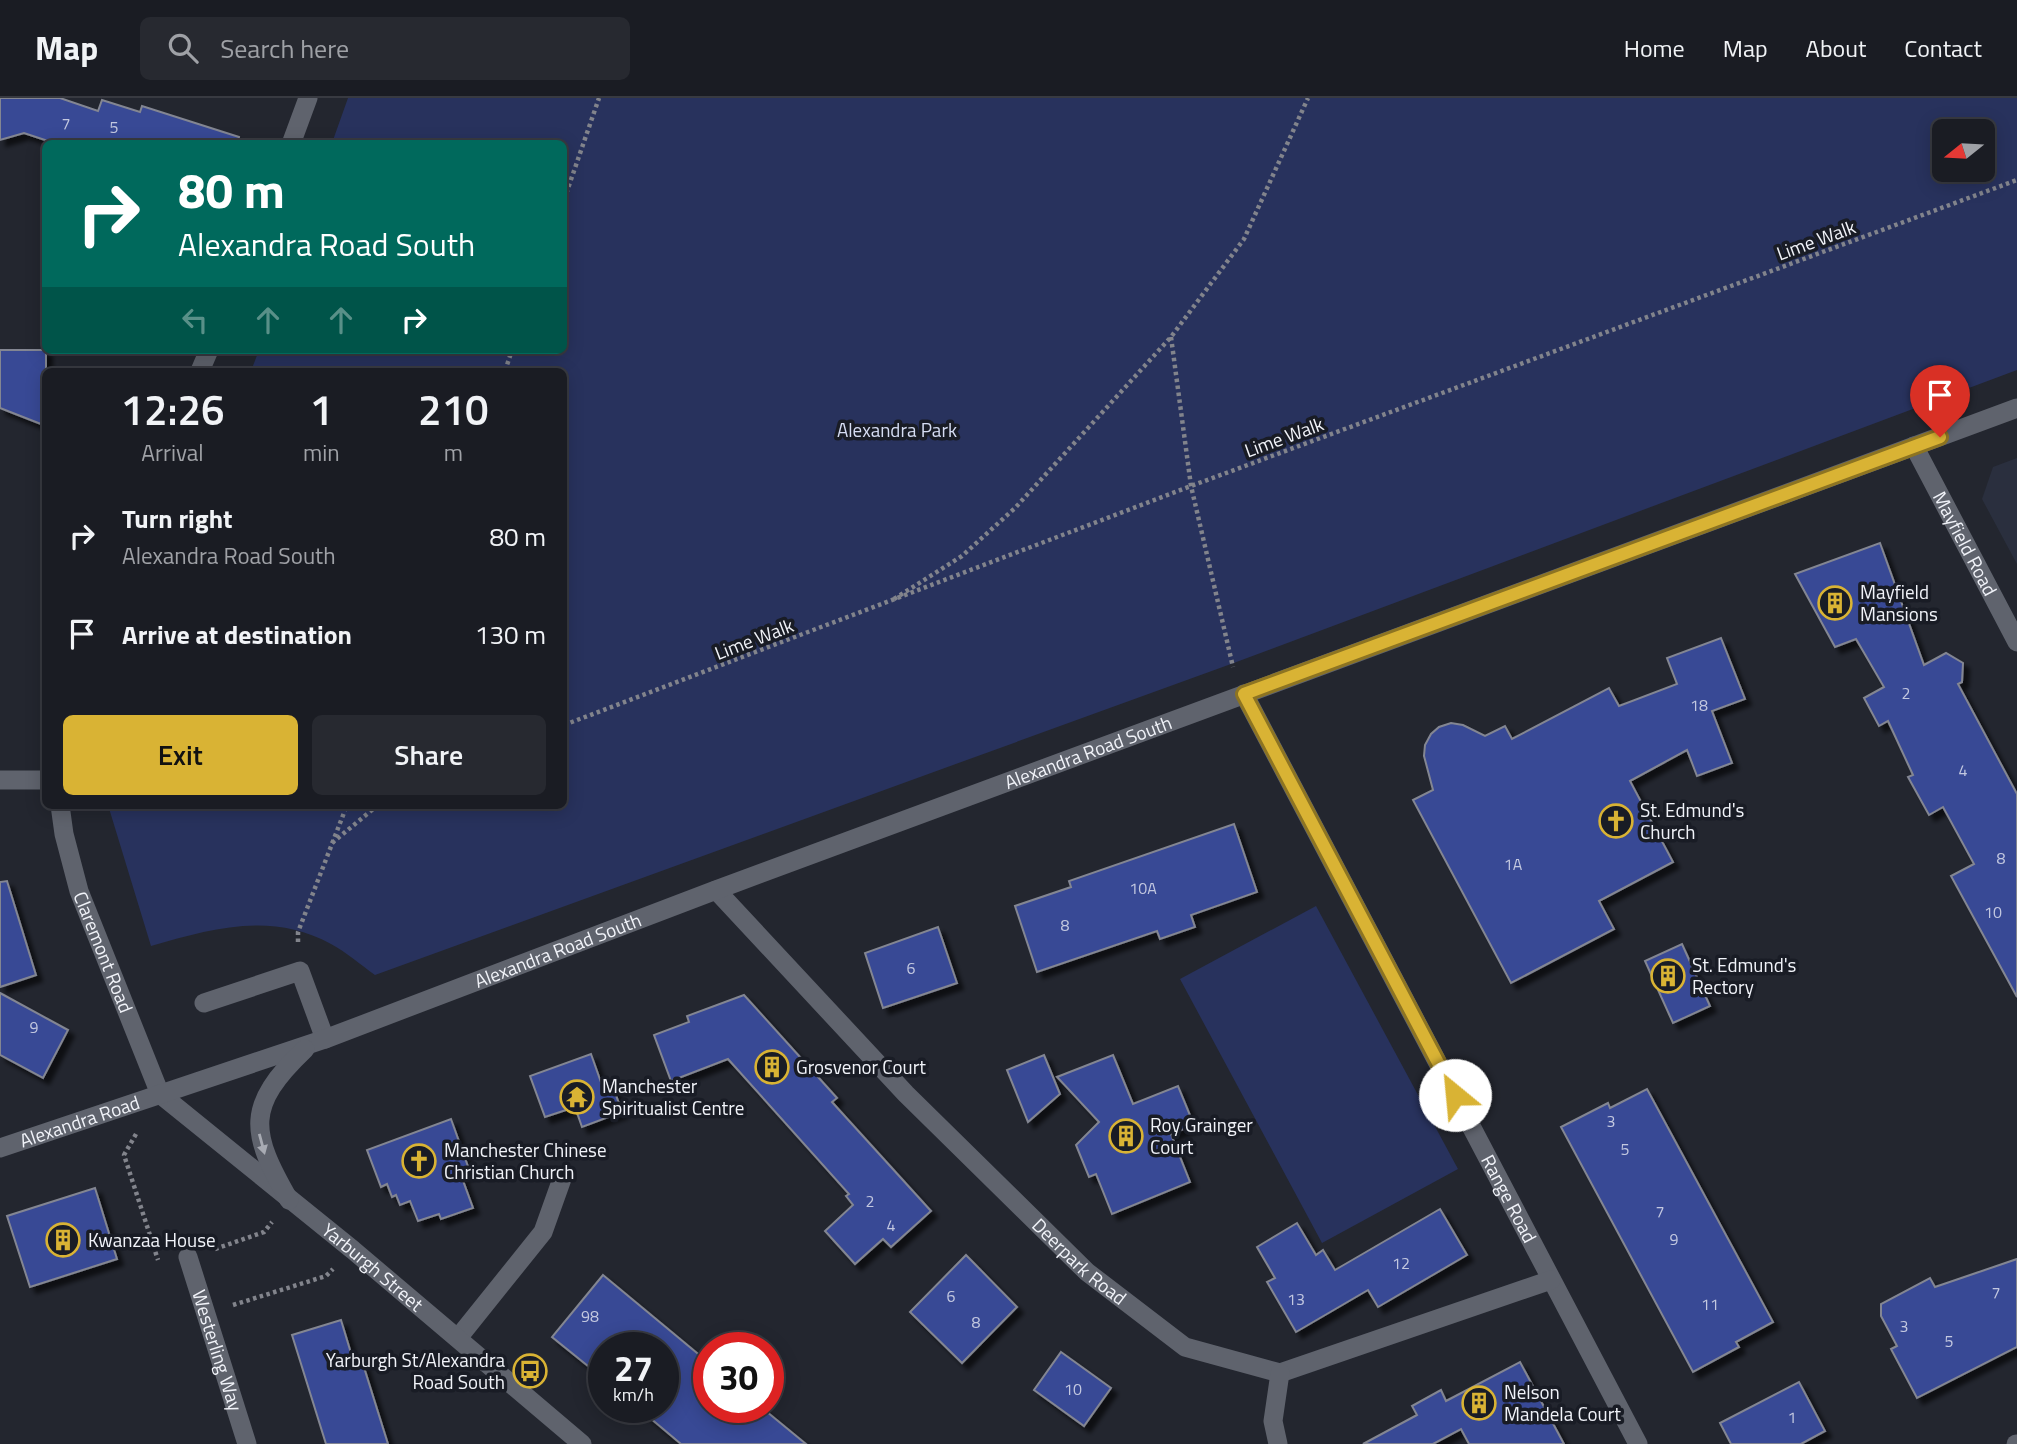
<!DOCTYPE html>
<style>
:root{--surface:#1a1c23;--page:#272930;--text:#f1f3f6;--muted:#9fa1a6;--line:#383a41;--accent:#d9b334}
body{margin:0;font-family:"Titillium Web",sans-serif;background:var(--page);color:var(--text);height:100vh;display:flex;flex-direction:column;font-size:26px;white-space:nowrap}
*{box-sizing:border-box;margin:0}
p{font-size:23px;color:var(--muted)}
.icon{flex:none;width:38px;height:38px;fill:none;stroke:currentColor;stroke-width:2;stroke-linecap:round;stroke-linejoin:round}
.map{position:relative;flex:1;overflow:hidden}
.panel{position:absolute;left:42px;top:270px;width:525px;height:441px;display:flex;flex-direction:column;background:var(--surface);border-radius:10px;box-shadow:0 4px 18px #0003,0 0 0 2px var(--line)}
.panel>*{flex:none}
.guide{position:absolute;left:42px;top:42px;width:525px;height:214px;border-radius:10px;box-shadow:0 4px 18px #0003,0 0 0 2px var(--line);background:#00695c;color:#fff;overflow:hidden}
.needle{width:46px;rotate:252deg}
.controls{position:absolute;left:1932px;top:21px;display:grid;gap:14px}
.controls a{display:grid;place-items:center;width:63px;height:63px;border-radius:10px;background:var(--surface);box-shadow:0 4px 18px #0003,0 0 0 2px var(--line);font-size:35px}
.speed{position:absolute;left:588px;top:1234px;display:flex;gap:14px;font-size:35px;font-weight:700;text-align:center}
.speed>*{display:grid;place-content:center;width:91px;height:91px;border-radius:50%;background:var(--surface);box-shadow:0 4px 18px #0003,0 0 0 2px var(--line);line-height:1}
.speed small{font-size:18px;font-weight:400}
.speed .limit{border:10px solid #d22;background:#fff;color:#111}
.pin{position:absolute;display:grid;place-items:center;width:60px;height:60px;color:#fff;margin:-72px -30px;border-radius:50% 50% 50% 0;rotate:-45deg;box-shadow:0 0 7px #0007}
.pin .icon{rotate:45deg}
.me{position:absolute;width:77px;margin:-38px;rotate:332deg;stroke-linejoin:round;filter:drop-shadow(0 0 5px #0008)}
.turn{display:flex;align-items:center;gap:24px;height:147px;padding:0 21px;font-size:32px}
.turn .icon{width:91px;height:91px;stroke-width:2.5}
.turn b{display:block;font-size:49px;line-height:60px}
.lanes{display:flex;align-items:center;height:66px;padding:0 21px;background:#0003;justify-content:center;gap:35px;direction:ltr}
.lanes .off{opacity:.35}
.eta{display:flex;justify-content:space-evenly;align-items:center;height:119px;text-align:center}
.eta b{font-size:42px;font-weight:600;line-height:49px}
.button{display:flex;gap:14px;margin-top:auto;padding:14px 21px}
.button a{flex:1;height:80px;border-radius:10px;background:var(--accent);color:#111;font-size:28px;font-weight:600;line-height:80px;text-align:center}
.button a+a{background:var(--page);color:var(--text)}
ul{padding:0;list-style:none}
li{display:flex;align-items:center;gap:21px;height:98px;padding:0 21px}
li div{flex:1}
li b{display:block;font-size:26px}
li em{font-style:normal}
header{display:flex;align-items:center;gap:42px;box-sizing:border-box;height:98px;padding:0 35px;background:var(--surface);border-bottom:2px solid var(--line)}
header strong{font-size:33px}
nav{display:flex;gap:38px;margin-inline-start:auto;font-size:24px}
.search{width:490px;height:63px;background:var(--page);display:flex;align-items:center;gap:18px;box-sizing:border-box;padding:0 24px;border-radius:10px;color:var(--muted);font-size:26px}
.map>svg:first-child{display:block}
.built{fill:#2a2f3e}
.green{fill:#28325d;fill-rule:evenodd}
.building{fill:#394995;stroke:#838692;stroke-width:2;filter:url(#shadow)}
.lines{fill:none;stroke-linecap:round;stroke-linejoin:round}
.path{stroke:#82848c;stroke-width:4.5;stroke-dasharray:3.5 3.5;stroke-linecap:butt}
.service{stroke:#5f636d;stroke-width:19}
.minor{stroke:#5f636d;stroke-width:19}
.tertiary{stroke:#5f636d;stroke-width:19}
.oneway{fill:#a8abb3}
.route-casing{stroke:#8d7422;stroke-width:18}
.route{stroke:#d9b334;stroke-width:12}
.labels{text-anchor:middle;stroke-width:7;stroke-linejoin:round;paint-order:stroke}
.number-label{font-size:16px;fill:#c3c8e0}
.street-label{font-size:19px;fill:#f1f3f9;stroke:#191c25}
.park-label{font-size:19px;fill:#d6ddf3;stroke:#191c25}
.poi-label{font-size:19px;fill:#f1f3f9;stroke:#191c25;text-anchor:start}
</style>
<header>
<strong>Map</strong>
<div class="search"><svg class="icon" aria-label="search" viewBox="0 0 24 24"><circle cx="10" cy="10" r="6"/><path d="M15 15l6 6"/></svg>Search here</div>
<nav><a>Home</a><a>Map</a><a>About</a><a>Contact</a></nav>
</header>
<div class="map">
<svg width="2017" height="1346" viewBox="0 0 2017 1346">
<defs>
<filter id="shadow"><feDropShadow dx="6" dy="6" stdDeviation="2" flood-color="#0009"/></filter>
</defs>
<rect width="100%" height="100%" fill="#23262f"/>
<!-- built -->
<path class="built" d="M2017 360V466L1982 401 1993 369Z"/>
<!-- green -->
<g class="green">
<path d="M348 0H2017V272L1231 566 375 877C361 867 346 854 331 846 271 813 211 831 151 848L108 707H564V273H251L259 252H564V46L332 45ZM1983 33V72H1944V33Z"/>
<path d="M1316 808 1458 1071 1322 1145 1180 881Z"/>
</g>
<!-- building -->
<g class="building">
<path d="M0 0H60L98 13 102 2 140 14 142 8 239 39 238 46H57L24 35 0 42Z"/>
<path d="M0 252H46V328L0 310Z"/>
<path d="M1880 445 1924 567 1946 555 1963 565 1962 584 1958 586 2017 696V899L1951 778 1974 766 1943 709 1929 717 1908 679 1913 677 1888 623 1879 628 1864 600 1884 589 1856 541 1835 549 1795 476Z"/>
<path d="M1721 540 1745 601 1712 613 1732 665 1697 678 1687 652 1630 683 1673 764 1599 803 1614 831 1511 885 1413 702 1433 692 1424 658 1425 647 1431 636 1439 629 1451 625 1463 627 1485 638 1505 628 1512 641 1609 590 1619 608 1677 586 1667 560Z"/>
<path d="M1234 726 1257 794 1191 817 1195 829 1160 841 1157 833 1037 874 1015 808 1071 789 1069 783Z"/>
<path d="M7 783 36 877 0 889V784Z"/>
<path d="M938 829 957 885 883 910 865 855Z"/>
<path d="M1682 846 1710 908 1673 925 1645 863Z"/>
<path d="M0 895 68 932 43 980 0 957Z"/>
<path d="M744 897 837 1000 832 1004 931 1113 891 1149 883 1141 855 1166 825 1133 853 1107 846 1098 849 1096 728 961 671 983 654 937 689 924 687 918Z"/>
<path d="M591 956 603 990 612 986 622 1014 582 1029 575 1009 545 1019 530 978Z"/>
<path d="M1044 957 1060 996 1028 1024 1007 972Z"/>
<path d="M1113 957 1133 1006 1178 988 1194 1027 1171 1036 1190 1084 1112 1116 1096 1076 1089 1079 1076 1047 1099 1024 1057 979Z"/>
<path d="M1647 991 1773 1224 1736 1244 1739 1249 1693 1274 1561 1029 1608 1005 1610 1010Z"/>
<path d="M451 1021 470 1074 461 1077 473 1110 441 1121 439 1116 418 1123 410 1103 400 1107 396 1097 392 1099 387 1086 381 1089 367 1052Z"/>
<path d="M95 1090 117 1161 30 1189 7 1118Z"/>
<path d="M1440 1111 1467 1157 1378 1209 1368 1192 1296 1234 1267 1184 1275 1180 1257 1149 1297 1125 1316 1157 1323 1152 1335 1172Z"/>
<path d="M966 1157 1017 1209 962 1265 910 1214Z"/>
<path d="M2017 1161V1249L1917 1300 1891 1251 1897 1248 1881 1218V1206L1930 1180 1935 1189Z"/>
<path d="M603 1177 709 1265V1309H761L806 1346H681L637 1309H663V1250H604V1281L552 1239Z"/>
<path d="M341 1222 354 1265 362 1263 388 1346H326L292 1237Z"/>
<path d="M1061 1254 1111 1290 1084 1328 1034 1292Z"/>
<path d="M1520 1264 1564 1346H1469L1461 1331 1433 1346H1363L1417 1317 1412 1308 1441 1292 1446 1303Z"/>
<path d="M1799 1284 1825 1333 1801 1346H1731L1720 1325Z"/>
</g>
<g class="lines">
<!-- path -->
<g class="path">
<path d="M564 102 599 0"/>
<path d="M1171 239 1191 388 1233 569"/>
<path d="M505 273 512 252"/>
<path d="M894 501 962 458 1015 410 1171 239 1244 141 1308 0"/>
<path d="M564 627 1191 388 2017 82"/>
<path d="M332 745 378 707"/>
<path d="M298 844V834L347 707"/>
<path d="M136 1036 124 1057 158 1162"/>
<path d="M215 1151 264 1134 272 1124"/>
<path d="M233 1207 326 1178 333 1171"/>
</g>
<!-- service -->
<g class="service">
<path d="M204 905 300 873 325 941"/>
<path d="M458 1240 543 1134 563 1078"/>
</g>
<!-- minor -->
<g class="minor">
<path d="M291 46 308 0"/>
<path d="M200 273 209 252"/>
<path id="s1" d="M1914 348 2017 544"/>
<path id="s2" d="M1244 596 1638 1346"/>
<path d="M0 682H46"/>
<path id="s3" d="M60 707 64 736 79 793 160 996 353 1152 582 1346"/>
<path id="s4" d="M716 792 906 996 1087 1174 1185 1249 1280 1275 1551 1182"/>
<path id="s5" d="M188 1159 247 1346"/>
<path d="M1278 1346 1273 1323 1280 1275"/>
<path d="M2016 1346H2017"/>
</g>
<!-- tertiary -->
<g class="tertiary">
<path id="s6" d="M0 1050 325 941 716 792 2017 310"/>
<path d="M289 1102C250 1034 245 1008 305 951"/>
</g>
</g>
<!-- one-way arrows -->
<defs><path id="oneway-solid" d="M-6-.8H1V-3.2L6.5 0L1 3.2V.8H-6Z" transform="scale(1.75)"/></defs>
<use class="oneway" href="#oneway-solid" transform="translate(262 1046) rotate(75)"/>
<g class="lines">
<defs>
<path id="route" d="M1455 997 1244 596 1940 339"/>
</defs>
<!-- route casing -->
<use href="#route" class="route-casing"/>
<!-- route -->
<use href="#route" class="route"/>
</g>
<!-- icons -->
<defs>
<symbol id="building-ring" viewBox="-11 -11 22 22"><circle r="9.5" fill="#191c25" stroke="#d9b334" stroke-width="1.5"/><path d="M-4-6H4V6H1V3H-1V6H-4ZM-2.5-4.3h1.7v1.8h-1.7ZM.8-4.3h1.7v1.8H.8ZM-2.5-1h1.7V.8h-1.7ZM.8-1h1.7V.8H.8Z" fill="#d9b334"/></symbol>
<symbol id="church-ring" viewBox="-11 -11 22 22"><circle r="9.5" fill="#191c25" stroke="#d9b334" stroke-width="1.5"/><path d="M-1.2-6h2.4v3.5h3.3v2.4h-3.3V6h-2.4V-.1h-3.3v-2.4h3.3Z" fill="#d9b334"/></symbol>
<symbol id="temple-ring" viewBox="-11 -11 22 22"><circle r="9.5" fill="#191c25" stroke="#d9b334" stroke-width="1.5"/><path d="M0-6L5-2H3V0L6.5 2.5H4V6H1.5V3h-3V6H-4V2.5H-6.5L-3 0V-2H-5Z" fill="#d9b334"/></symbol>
<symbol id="bus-ring" viewBox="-11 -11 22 22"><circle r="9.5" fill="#191c25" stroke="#d9b334" stroke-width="1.5"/><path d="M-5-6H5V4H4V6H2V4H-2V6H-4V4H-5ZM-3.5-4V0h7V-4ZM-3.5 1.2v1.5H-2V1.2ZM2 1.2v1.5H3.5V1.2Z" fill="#d9b334"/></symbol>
</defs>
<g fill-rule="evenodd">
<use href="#building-ring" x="1816" y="486" width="38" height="38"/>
<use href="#church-ring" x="1597" y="704" width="38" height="38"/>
<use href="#building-ring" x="1649" y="859" width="38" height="38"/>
<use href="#building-ring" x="753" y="950" width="38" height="38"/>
<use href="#temple-ring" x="558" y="980" width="38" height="38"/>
<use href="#building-ring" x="1107" y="1019" width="38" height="38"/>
<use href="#church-ring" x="400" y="1044" width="38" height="38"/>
<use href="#building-ring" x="44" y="1123" width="38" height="38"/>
<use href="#bus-ring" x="511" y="1254" width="38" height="38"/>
<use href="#building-ring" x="1460" y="1286" width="38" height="38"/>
</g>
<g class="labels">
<!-- number labels -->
<g class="number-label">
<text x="66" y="31">7</text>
<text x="114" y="35">5</text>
<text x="1906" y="601">2</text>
<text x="1699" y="613">18</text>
<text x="1963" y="678">4</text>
<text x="2001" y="766">8</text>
<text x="1513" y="772">1A</text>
<text x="1143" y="796">10A</text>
<text x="1993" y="820">10</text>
<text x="1065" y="833">8</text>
<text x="911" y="876">6</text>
<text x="34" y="935">9</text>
<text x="1611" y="1029">3</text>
<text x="1625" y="1057">5</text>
<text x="870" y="1109">2</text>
<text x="1660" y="1119">7</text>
<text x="891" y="1133">4</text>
<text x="1674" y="1147">9</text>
<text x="1401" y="1171">12</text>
<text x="1996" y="1200">7</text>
<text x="951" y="1204">6</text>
<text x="1296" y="1207">13</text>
<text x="1710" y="1212">11</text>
<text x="590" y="1224">98</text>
<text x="976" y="1230">8</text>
<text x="1904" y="1234">3</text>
<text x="1949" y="1249">5</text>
<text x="1073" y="1297">10</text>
<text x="1792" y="1325">1</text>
</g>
<!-- street labels -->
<g class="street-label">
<text transform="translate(1816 142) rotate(-20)" y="7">Lime Walk</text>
<text transform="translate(1284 339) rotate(-20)" y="7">Lime Walk</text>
<text dy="7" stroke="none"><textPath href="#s1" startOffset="110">Mayfield Road</textPath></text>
<text transform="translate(754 541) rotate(-21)" y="7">Lime Walk</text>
<text dy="7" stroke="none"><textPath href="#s6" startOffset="1158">Alexandra Road South</textPath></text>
<text dy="7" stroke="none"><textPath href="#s6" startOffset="592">Alexandra Road South</textPath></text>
<text dy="7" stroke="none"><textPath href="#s3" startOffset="154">Claremont Road</textPath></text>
<text dy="7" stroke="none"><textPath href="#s6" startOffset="84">Alexandra Road</textPath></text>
<text dy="7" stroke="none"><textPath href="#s2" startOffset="570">Range Road</textPath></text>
<text dy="7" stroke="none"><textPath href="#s4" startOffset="520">Deerpark Road</textPath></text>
<text dy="7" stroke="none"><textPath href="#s3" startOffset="581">Yarburgh Street</textPath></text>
<text dy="7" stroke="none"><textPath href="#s5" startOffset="98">Westerling Way</textPath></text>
</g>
<!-- park labels -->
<g class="park-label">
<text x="897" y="339">Alexandra Park</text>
</g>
<!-- poi labels -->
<g class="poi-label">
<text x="1860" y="501">Mayfield<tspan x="1860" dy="22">Mansions</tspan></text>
<text x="1640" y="719">St. Edmund's<tspan x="1640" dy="22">Church</tspan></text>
<text x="1692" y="874">St. Edmund's<tspan x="1692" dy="22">Rectory</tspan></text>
<text x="796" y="976">Grosvenor Court</text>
<text x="602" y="995">Manchester<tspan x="602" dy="22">Spiritualist Centre</tspan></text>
<text x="1150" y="1034">Roy Grainger<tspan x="1150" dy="22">Court</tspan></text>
<text x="444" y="1059">Manchester Chinese<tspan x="444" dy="22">Christian Church</tspan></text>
<text x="88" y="1149">Kwanzaa House</text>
<text x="505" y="1269" text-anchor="end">Yarburgh St/Alexandra<tspan x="505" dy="22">Road South</tspan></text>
<text x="1504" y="1301">Nelson<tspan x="1504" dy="22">Mandela Court</tspan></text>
</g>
</g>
</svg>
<div class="controls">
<a><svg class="needle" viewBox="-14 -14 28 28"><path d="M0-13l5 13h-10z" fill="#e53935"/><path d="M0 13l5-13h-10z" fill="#9fa1a6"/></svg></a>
</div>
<div class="speed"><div>27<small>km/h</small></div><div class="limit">30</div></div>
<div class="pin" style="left:1940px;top:339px;background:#d93025"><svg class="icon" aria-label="arrive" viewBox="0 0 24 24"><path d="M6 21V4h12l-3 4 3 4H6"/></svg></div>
<svg class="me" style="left:1455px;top:997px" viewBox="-20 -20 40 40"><circle r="19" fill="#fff"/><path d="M0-13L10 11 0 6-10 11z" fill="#d9b334"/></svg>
<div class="guide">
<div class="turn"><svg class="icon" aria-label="right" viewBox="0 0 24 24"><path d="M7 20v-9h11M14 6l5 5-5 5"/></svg><div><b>80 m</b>Alexandra Road South</div></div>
<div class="lanes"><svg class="icon off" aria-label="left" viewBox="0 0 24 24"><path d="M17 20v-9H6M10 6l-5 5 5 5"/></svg><svg class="icon off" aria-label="ahead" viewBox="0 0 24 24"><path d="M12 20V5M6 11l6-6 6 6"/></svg><svg class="icon off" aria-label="ahead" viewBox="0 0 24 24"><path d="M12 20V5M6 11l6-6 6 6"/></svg><svg class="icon" aria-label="right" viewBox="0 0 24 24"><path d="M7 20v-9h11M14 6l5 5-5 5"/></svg></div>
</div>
<section class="panel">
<div class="eta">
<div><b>12:26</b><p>Arrival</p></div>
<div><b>1</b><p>min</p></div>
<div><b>210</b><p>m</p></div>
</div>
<ul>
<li><svg class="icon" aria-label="right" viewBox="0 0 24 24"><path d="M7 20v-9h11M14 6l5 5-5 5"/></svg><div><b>Turn right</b><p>Alexandra Road South</p></div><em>80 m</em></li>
<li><svg class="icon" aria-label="arrive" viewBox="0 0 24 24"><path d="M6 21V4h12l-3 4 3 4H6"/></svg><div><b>Arrive at destination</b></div><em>130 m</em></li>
</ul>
<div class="button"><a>Exit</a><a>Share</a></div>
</section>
</div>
